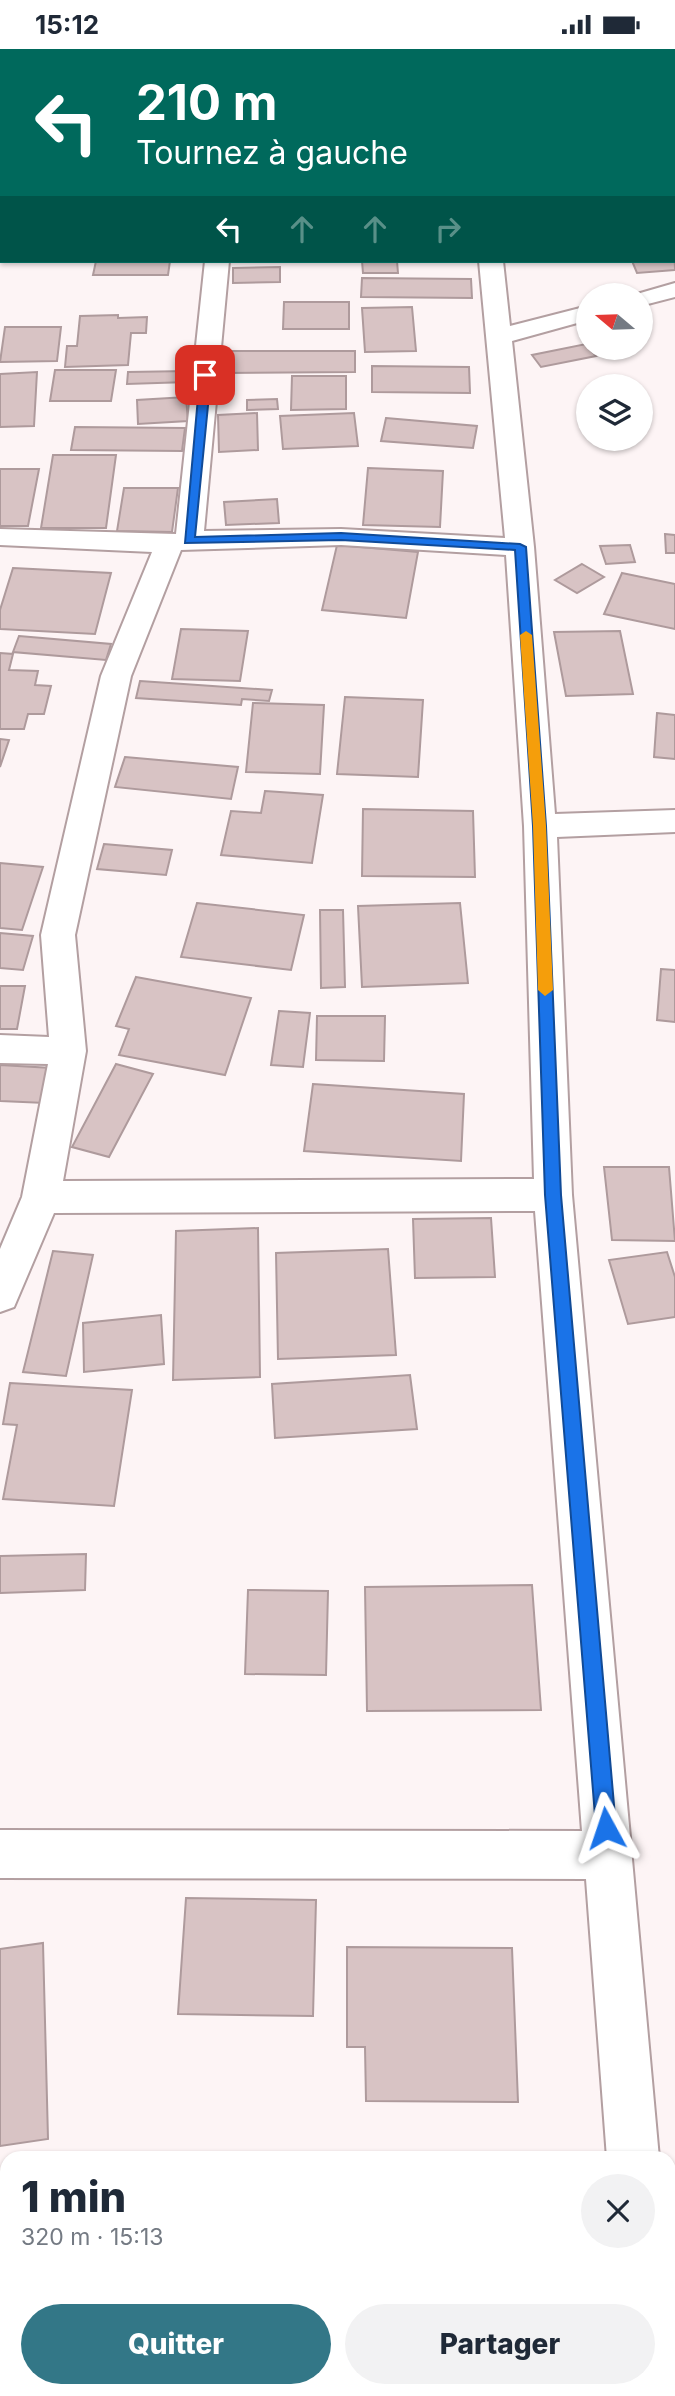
<!DOCTYPE html>
<html lang="fr">
<meta charset="utf-8">
<style>
:root{--surface:#fff;--page:#f2f2f3;--text:#1f2937;--muted:#747a83;--accent:#337787}
body{margin:0;font-family:Inter,sans-serif;background:var(--page);color:var(--text);height:100vh;display:flex;flex-direction:column;font-size:26px;white-space:nowrap}
*{box-sizing:border-box;margin:0}
p{font-size:23px;color:var(--muted)}
.icon{flex:none;width:38px;height:38px;fill:none;stroke:currentColor;stroke-width:2;stroke-linecap:round;stroke-linejoin:round}
.map{position:relative;flex:1;overflow:hidden}
.sheet{position:absolute;left:0px;top:2102px;width:676px;height:247px;display:flex;flex-direction:column;background:var(--surface);border-radius:21px 21px 0 0;box-shadow:0 2px 5px #0004}
.sheet>*{flex:none}
.top-card{position:absolute;left:0px;top:0px;width:676px;height:214px;box-shadow:0 2px 5px #0004;background:#00695c;color:#fff;overflow:hidden}
.needle{width:46px;rotate:289deg}
.tools{position:absolute;left:576px;top:234px;display:grid;gap:14px}
.tools a{display:grid;place-items:center;width:77px;height:77px;border-radius:50%;background:var(--surface);box-shadow:0 2px 5px #0004;font-size:35px}
.pin{position:absolute;display:grid;place-items:center;width:60px;height:60px;color:#fff;margin:-30px;border-radius:14px;box-shadow:0 4px 10px #0006}
.me{position:absolute;width:77px;margin:-38px;rotate:355deg;stroke-linejoin:round;filter:drop-shadow(0 0 5px #0008)}
.turn{display:flex;align-items:center;gap:24px;height:147px;padding:0 21px;font-size:32px}
.turn .icon{width:91px;height:91px;stroke-width:2.5}
.turn b{display:block;font-size:49px;line-height:60px}
.lanes{display:flex;align-items:center;height:66px;padding:0 21px;background:#0003;justify-content:center;gap:35px;direction:ltr}
.lanes .off{opacity:.35}
.round{display:grid;place-items:center;flex:none;width:74px;height:74px;border-radius:37px;background:var(--page)}
.summary{display:flex;align-items:center;justify-content:space-between;height:119px;padding:0 21px}
h1{font-size:42px;font-weight:800;line-height:52px}
.button{display:flex;gap:14px;margin-top:auto;padding:14px 21px}
.button a{flex:1;height:80px;border-radius:42px;background:var(--accent);color:#fff;font-size:28px;font-weight:800;line-height:80px;text-align:center}
.button a+a{background:var(--page);color:var(--text)}
.status{display:flex;justify-content:space-between;align-items:center;height:49px;padding:0 35px;background:var(--surface);direction:ltr}
.status svg{height:19px;fill:currentColor}
.map>svg:first-child{display:block}
.building{fill:#d8c3c4;stroke:#ae9a9c;stroke-width:2}
.lines{fill:none;stroke-linecap:round;stroke-linejoin:round}
.minor-casing{stroke:#b39fa1;stroke-width:4}
.minor{fill:#fff;fill-rule:evenodd}
.route{fill:#1a73e8;stroke:#114b97;stroke-width:2}
.slow{fill:#f59e0b}
</style>
<div class="status"><b>15:12</b><svg viewBox="0 0 49 12"><path d="M0 12V9h3v3zM5 12V6h3v6zM10 12V3h3v9zM15 12V0h3v12zM26 1h20v11H26zM47 4h2v5h-2z"/></svg></div>
<div class="map">
<svg width="675" height="2347" viewBox="0 0 675 2347">
<rect width="100%" height="100%" fill="#fdf4f5"/>
<!-- building -->
<g class="building">
<path d="M674 191 675 221 637 224 632 212H674Z"/>
<path d="M96 212H170L168 226H93Z"/>
<path d="M362 212H397L398 224H363Z"/>
<path d="M280 218V233L233 234V219Z"/>
<path d="M362 229 471 230 472 249 361 248Z"/>
<path d="M284 253H349V280H283Z"/>
<path d="M412 258 416 302 365 303 362 259Z"/>
<path d="M118 266V269L147 268 146 284H131L128 316 65 318 67 297H77L80 267Z"/>
<path d="M5 278H61L57 312 0 313Z"/>
<path d="M586 295 596 307 541 318 532 306Z"/>
<path d="M223 302H355V323L222 324Z"/>
<path d="M372 317 469 318 470 344 372 343Z"/>
<path d="M55 321H116L111 352H50Z"/>
<path d="M188 322V333L127 335 128 323Z"/>
<path d="M37 323 34 377 0 378V325Z"/>
<path d="M292 327H346V360L291 361Z"/>
<path d="M186 348 188 372 138 375 137 351Z"/>
<path d="M277 350 278 360 247 361V351Z"/>
<path d="M257 364 258 401 219 403 218 366Z"/>
<path d="M354 364 358 397 283 400 280 367Z"/>
<path d="M386 369 477 377 473 399 381 392Z"/>
<path d="M75 378 185 379 182 402 71 401Z"/>
<path d="M53 406H116L106 479H41Z"/>
<path d="M368 419 443 422 440 478 363 476Z"/>
<path d="M0 420H39L28 477H0Z"/>
<path d="M124 439H178L172 483 117 482Z"/>
<path d="M277 450 279 474 226 476 224 453Z"/>
<path d="M665 485 675 486V504H666Z"/>
<path d="M337 496 418 503 406 569 322 561Z"/>
<path d="M630 496 635 513 606 515 600 497Z"/>
<path d="M582 515 604 528 577 544 555 531Z"/>
<path d="M13 519 111 524 95 585 0 580V561Z"/>
<path d="M622 524 675 535V580L604 565Z"/>
<path d="M181 580 248 582 240 632 172 630Z"/>
<path d="M620 582 633 645 566 647 554 583Z"/>
<path d="M19 587 111 595 106 611 13 603Z"/>
<path d="M0 604 13 605 9 621 38 622 35 636 51 637 44 665H28L24 680H0Z"/>
<path d="M140 632 272 641 269 652 242 650 241 656 136 649Z"/>
<path d="M345 648 423 651 418 728 337 725Z"/>
<path d="M253 654 324 656 320 725 246 723Z"/>
<path d="M657 664 675 666V710L654 708Z"/>
<path d="M0 690 9 691 0 718Z"/>
<path d="M125 708 238 718 231 750 115 738Z"/>
<path d="M265 742 323 746 312 814 221 806 231 762 261 764Z"/>
<path d="M363 760 473 762 475 828 362 827Z"/>
<path d="M104 795 172 801 166 826 97 820Z"/>
<path d="M0 814 43 818 22 881 0 879Z"/>
<path d="M197 854 304 866 291 921 181 908Z"/>
<path d="M460 854 468 934 362 938 358 857Z"/>
<path d="M320 861H343L345 938 321 939Z"/>
<path d="M0 884 33 887 23 921 0 919Z"/>
<path d="M661 920 675 921V973L657 971Z"/>
<path d="M136 928 251 949 225 1026 119 1006 129 980 116 977Z"/>
<path d="M0 937H25L17 980H0Z"/>
<path d="M279 962 310 964 303 1018 271 1016Z"/>
<path d="M317 967H385L384 1012 316 1011Z"/>
<path d="M116 1015 153 1025 109 1108 72 1098Z"/>
<path d="M0 1016 52 1019 45 1054 0 1052Z"/>
<path d="M313 1035 464 1045 461 1112 304 1102Z"/>
<path d="M604 1118H669L675 1192 612 1191Z"/>
<path d="M491 1169 495 1228 415 1229 413 1170Z"/>
<path d="M258 1179 260 1328 173 1331 176 1182Z"/>
<path d="M388 1200 396 1306 278 1310 276 1204Z"/>
<path d="M53 1202 93 1206 66 1327 23 1323Z"/>
<path d="M667 1203 675 1228V1268L628 1275 609 1211Z"/>
<path d="M161 1266 164 1315 84 1323 83 1274Z"/>
<path d="M410 1326 417 1380 275 1389 272 1335Z"/>
<path d="M10 1334 132 1341 114 1457 3 1450 17 1376 3 1375Z"/>
<path d="M86 1505 85 1541 0 1544V1507Z"/>
<path d="M532 1536 541 1661 367 1662 365 1538Z"/>
<path d="M248 1541 328 1542 326 1626 245 1625Z"/>
<path d="M186 1849 316 1851 313 1967 178 1965Z"/>
<path d="M43 1894 48 2090 0 2097V1900Z"/>
<path d="M347 1898 512 1899 518 2053 366 2052 365 1998H347Z"/>
<path d="M0 2268H7L1 2347H0Z"/>
<path d="M43 2342H300L299 2347H63Z"/>
<path d="M341 2342H538L537 2347H340Z"/>
</g>
<g class="lines">
<defs>
<g id="minor">
<rect x="465" y="0" width="20" height="2"/>
<rect x="0" y="8" width="2" height="12"/>
<path d="M674 131H675V146L674 145Z"/>
<path d="M205 212H229L204 482 341 480 505 489 479 212H503L510 277 588 257V271L512 292 534 498 555 765 675 761V783L557 788 572 1146 659 2109H607L586 1830 0 1829V1781L582 1782 535 1162 54 1164 14 1258 0 1263V1200L22 1148 48 1015 0 1014V986L49 988 41 886 101 627 152 503 0 496V480L176 485ZM341 496 506 506 524 777 534 1130 63 1132 86 1002 75 886 131 627 181 501Z"/>
<path d="M675 234V248L640 257V247H630Z"/>
<path d="M668 2321 675 2329V2347H624V2342H668Z"/>
</g>
</defs>
<!-- minor casing -->
<use href="#minor" class="minor-casing"/>
<!-- minor -->
<use href="#minor" class="minor"/>
</g>
<!-- route -->
<path class="route" d="M205 323 211 326 195 488 341 484 520 495 526 498 546 777 561 1146 616 1779 613 1786 606 1788 599 1786 596 1779 545 1146 533 777 515 501 341 491 185 494 200 326Z"/>
<!-- slow -->
<path class="slow" d="M526 582 532 586 546 777 553 941 545 947 538 941 533 777 520 586Z"/>
</svg>
<div class="tools">
<a><svg class="needle" viewBox="-14 -14 28 28"><path d="M0-13l5 13h-10z" fill="#e53935"/><path d="M0 13l5-13h-10z" fill="#747a83"/></svg></a>
<a><svg class="icon" aria-label="layers" viewBox="0 0 24 24"><path d="M12 4l9 5-9 5-9-5zM3 14l9 5 9-5"/></svg></a>
</div>
<div class="pin" style="left:205px;top:326px;background:#d93025"><svg class="icon" aria-label="arrive" viewBox="0 0 24 24"><path d="M6 21V4h12l-3 4 3 4H6"/></svg></div>
<svg class="me" style="left:606px;top:1779px" viewBox="-20 -20 40 40"><path d="M0-17L14 15 0 8-14 15z" fill="#1a73e8" stroke="#fff" stroke-width="4"/></svg>
<div class="top-card">
<div class="turn"><svg class="icon" aria-label="left" viewBox="0 0 24 24"><path d="M17 20v-9H6M10 6l-5 5 5 5"/></svg><div><b>210 m</b>Tournez à gauche</div></div>
<div class="lanes"><svg class="icon" aria-label="left" viewBox="0 0 24 24"><path d="M17 20v-9H6M10 6l-5 5 5 5"/></svg><svg class="icon off" aria-label="ahead" viewBox="0 0 24 24"><path d="M12 20V5M6 11l6-6 6 6"/></svg><svg class="icon off" aria-label="ahead" viewBox="0 0 24 24"><path d="M12 20V5M6 11l6-6 6 6"/></svg><svg class="icon off" aria-label="right" viewBox="0 0 24 24"><path d="M7 20v-9h11M14 6l5 5-5 5"/></svg></div>
</div>
<section class="sheet">
<div class="summary"><div><h1>1 min</h1><p>320 m · 15:13</p></div><a class="round"><svg class="icon" aria-label="close" viewBox="0 0 24 24"><path d="M6 6l12 12M18 6L6 18"/></svg></a></div>
<div class="button"><a>Quitter</a><a>Partager</a></div>
</section>
</div>
